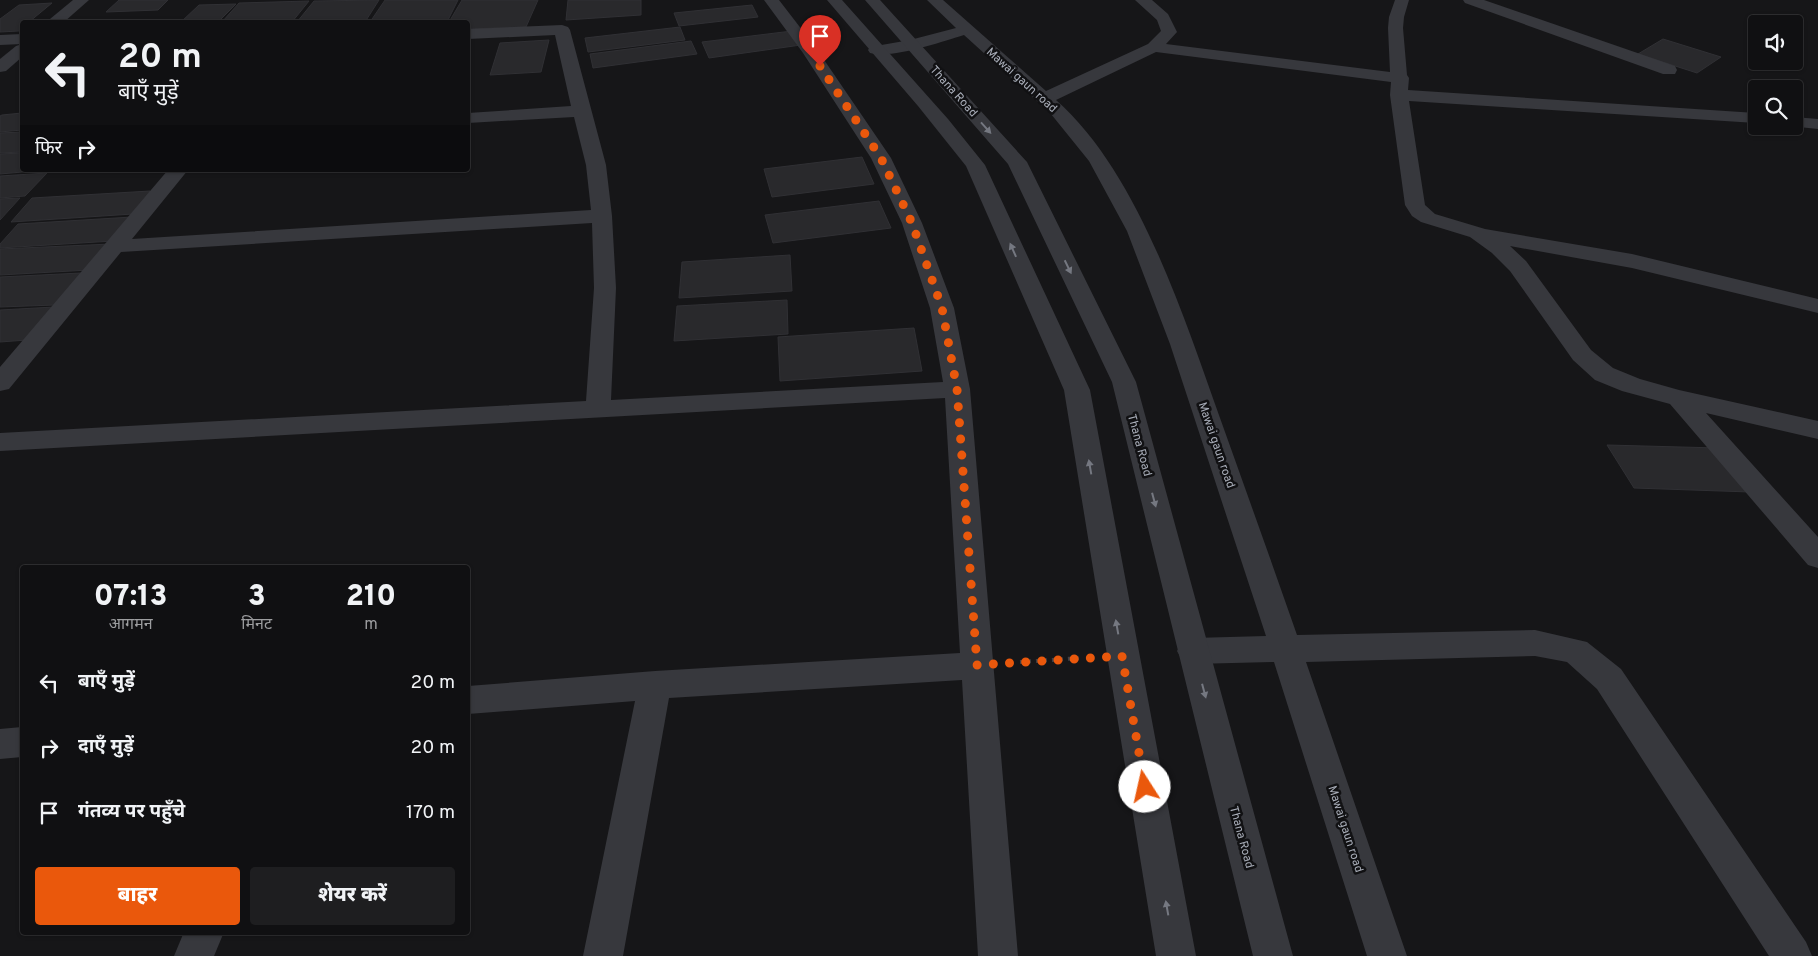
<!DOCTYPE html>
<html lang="hi">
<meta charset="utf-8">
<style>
:root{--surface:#101012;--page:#1e1e20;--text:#f1f3f6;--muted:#9c9d9f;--line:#303032;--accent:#ea580c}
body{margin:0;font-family:Overpass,"Noto Sans Devanagari",sans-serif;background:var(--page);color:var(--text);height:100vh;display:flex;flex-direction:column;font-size:19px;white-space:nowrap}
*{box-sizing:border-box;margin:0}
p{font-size:16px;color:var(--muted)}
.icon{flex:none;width:28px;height:28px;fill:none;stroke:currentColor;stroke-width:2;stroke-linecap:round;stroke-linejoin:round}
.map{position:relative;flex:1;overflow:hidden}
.panel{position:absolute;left:20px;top:565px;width:450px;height:370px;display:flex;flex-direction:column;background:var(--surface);border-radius:5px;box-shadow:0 1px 4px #0004,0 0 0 1px var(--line)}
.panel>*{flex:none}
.top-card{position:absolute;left:20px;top:20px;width:450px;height:152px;border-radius:5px;box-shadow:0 1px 4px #0004,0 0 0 1px var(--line);background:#101012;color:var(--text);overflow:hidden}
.buttons{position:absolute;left:1748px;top:15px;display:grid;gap:10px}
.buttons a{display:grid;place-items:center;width:55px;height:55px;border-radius:5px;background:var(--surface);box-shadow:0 1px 4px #0004,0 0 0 1px var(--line);font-size:25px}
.pin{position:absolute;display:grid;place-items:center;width:42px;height:42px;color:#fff;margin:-51px -21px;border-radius:50% 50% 50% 0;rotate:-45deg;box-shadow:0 0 5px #0007}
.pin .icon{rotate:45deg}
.me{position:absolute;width:55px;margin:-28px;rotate:350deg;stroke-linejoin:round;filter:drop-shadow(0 0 4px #0008)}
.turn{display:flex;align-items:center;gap:18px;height:105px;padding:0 15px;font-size:22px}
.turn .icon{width:65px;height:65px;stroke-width:2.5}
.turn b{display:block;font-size:35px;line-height:42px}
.then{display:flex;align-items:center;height:48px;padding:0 15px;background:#0003;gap:10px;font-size:19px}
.eta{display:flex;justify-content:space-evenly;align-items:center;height:85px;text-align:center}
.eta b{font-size:30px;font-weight:800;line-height:35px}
.button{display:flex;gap:10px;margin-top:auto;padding:10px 15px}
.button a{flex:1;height:58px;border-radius:5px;background:var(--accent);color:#fff;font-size:20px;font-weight:800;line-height:58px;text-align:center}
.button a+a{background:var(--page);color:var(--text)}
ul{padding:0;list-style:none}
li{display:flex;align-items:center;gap:15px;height:65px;padding:0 15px}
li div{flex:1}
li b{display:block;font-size:19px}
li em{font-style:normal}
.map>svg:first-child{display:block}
.building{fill:#29292c;stroke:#303034}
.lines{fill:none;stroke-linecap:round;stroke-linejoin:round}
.path{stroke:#3d3f44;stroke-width:4;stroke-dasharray:3 5;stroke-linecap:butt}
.minor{fill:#37383d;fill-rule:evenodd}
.tertiary{fill:#37383d;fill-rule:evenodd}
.oneway{fill:#757881}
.route{stroke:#ea580c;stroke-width:9;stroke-dasharray:0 16.2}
.labels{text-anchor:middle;stroke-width:5;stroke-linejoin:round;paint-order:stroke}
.street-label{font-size:12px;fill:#a8adb8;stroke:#111113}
</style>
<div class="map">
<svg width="1818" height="956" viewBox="0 0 1818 956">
<rect width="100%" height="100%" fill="#161618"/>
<!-- building -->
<g class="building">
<path d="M119 0H168L158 10 106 12Z"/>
<path d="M379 0 365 22H297L314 1Z"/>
<path d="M385 0H458L447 22H370Z"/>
<path d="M462 0H538L526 27 468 29V22H449Z"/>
<path d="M568 0H641V15L566 20Z"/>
<path d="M309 1 292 22H222L239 3Z"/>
<path d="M52 3 29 22H22V28L19 31 0 32V19L19 5Z"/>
<path d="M236 4 218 22H181L199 5Z"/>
<path d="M752 5 758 17 679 26 674 13Z"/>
<path d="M680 27 685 40 588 52 585 38Z"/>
<path d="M792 31 801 45 709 58 702 42Z"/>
<path d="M1663 39 1721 57 1697 73 1638 54Z"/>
<path d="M549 40 541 72 490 75 500 43Z"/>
<path d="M691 41 697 54 593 68 590 54Z"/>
<path d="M22 113V130L0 132V116L2 115Z"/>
<path d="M22 132V152L0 153V133Z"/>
<path d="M22 153V170H45L0 174V154Z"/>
<path d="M862 157 874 184 772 197 764 169Z"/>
<path d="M47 173 25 196 0 198V176Z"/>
<path d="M150 191 133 214 11 222 32 198Z"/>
<path d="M20 198 0 220V199Z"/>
<path d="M879 201 891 228 773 243 765 215Z"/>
<path d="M132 217 113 241 0 248V244L18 224Z"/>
<path d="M111 244 89 270 0 275V249Z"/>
<path d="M790 255 792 291 679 298 682 262Z"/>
<path d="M81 273 55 305 0 307V277Z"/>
<path d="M787 300 788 334 674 341 677 306Z"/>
<path d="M54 307 27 340 0 342V310Z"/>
<path d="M914 328 922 371 780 381 778 337Z"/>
<path d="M1607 445 1718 448 1750 492 1634 488Z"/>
</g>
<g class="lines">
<!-- path -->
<path class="path" d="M1020 662 1081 658"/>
<!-- minor -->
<g class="minor">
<path d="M73 0H89L64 22H48L50 19Z"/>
<path d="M764 0H779L816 48 891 158 922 223 954 308 970 389 1018 956H978L962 680 669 698 623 956H583L635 701 468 714V686L655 671 960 653 945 398 0 451V433L586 401 594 288 592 223 121 252 9 389 0 391V367L168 170H188L132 239 591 210 586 165 574 117 468 123V113L571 106 555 35 468 39V29L562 25 568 27 570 30 606 165 612 216 616 288 611 400 943 382 930 308 902 223 871 158 803 53Z"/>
<path d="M927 0H943L1046 91 1148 44 1161 31 1157 20 1135 0H1152L1168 14 1177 32 1166 44 1390 72 1388 28 1389 17 1395 0H1409L1404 17 1403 28 1407 75 1409 78 1408 90 1756 113V123L1409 101 1425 205 1435 214 1485 229 1632 254 1818 299V313L1632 268 1510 246 1526 261 1591 350 1613 368 1640 379 1679 390 1818 421V439L1706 413 1818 537V568L1808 565 1670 404 1622 391 1595 380 1573 360 1510 271 1492 253 1470 237 1421 222 1412 216 1405 205 1390 95 1391 82 1156 52 1056 100C1138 172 1184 317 1220 418 1246 491 1272 563 1297 635L1535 630 1587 642 1621 669 1806 942 1812 956H1769L1597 689 1567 662 1535 656 1306 662 1407 956H1367L1274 662 1193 664 1182 660 1177 651 1182 642 1193 638 1266 636 1170 344 1127 231 1089 161 1051 114 964 35C941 42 893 59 870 53L868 50 870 47 910 40 956 28Z"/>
<path d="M1463 0H1484L1675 66 1677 70 1675 74H1663L1465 3Z"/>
<path d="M22 34V44L0 45V35Z"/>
<path d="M22 44V57L6 71 0 72V59L16 46Z"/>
<path d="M1794 117 1818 119V129L1789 126H1794Z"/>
<path d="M22 727V757L0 759V729Z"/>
<path d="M184 932H224L214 956H174Z"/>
</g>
<!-- tertiary -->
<g class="tertiary">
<path d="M827 0H842L948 119 985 165 1090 390 1196 956H1156L1064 390 966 166 918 106Z"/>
<path d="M865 0H880L1027 162 1136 382 1293 956H1253L1112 382 1008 164Z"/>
</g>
</g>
<!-- one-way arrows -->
<defs><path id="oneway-solid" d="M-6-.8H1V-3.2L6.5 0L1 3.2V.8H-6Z" transform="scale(1.25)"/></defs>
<g class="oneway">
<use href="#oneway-solid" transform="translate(986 128) rotate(48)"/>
<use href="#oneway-solid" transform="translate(1013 250) rotate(-114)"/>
<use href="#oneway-solid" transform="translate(1068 267) rotate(64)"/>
<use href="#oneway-solid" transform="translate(1090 467) rotate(-100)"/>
<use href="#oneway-solid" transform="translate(1154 500) rotate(75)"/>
<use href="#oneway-solid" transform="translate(1117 627) rotate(-100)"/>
<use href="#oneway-solid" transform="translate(1204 691) rotate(75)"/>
<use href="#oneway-solid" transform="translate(1167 908) rotate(-100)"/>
</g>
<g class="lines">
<!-- route -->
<path class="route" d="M820 66 881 158 912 223 942 308 957 389 977 665 1122 656 1145 787"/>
</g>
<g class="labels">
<!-- street labels -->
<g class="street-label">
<text transform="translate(1022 80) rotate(42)" y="4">Mawai gaun road</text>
<text transform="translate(954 91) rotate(48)" y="4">Thana Road</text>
<text transform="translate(1140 445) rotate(75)" y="4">Thana Road</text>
<text transform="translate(1217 445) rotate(71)" y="4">Mawai gaun road</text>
<text transform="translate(1346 829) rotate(72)" y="4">Mawai gaun road</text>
<text transform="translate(1242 837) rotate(75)" y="4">Thana Road</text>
</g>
</g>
</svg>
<div class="buttons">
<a><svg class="icon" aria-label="sound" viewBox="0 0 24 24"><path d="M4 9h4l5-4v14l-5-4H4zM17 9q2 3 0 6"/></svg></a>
<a><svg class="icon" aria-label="search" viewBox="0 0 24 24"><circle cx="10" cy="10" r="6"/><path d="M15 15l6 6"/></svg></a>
</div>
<div class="pin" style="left:820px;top:66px;background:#d93025"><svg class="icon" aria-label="arrive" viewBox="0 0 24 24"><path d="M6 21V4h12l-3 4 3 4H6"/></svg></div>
<svg class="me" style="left:1145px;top:787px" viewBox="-20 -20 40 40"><circle r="19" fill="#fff"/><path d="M0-13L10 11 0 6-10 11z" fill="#ea580c"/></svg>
<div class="top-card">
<div class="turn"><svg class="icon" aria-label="left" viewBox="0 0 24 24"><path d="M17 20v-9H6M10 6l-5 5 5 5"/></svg><div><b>20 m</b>बाएँ मुड़ें</div></div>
<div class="then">फिर<svg class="icon" aria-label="right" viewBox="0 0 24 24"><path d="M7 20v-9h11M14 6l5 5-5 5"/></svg></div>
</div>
<section class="panel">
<div class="eta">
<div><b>07:13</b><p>आगमन</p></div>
<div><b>3</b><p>मिनट</p></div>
<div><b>210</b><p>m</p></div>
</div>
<ul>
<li><svg class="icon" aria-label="left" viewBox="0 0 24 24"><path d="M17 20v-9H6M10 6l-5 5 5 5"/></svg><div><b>बाएँ मुड़ें</b></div><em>20 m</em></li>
<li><svg class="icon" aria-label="right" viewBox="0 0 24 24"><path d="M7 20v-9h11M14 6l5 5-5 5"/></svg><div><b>दाएँ मुड़ें</b></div><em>20 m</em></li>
<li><svg class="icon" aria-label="arrive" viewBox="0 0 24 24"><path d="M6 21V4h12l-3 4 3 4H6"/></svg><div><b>गंतव्य पर पहुँचे</b></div><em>170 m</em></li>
</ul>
<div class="button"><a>बाहर</a><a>शेयर करें</a></div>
</section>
</div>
